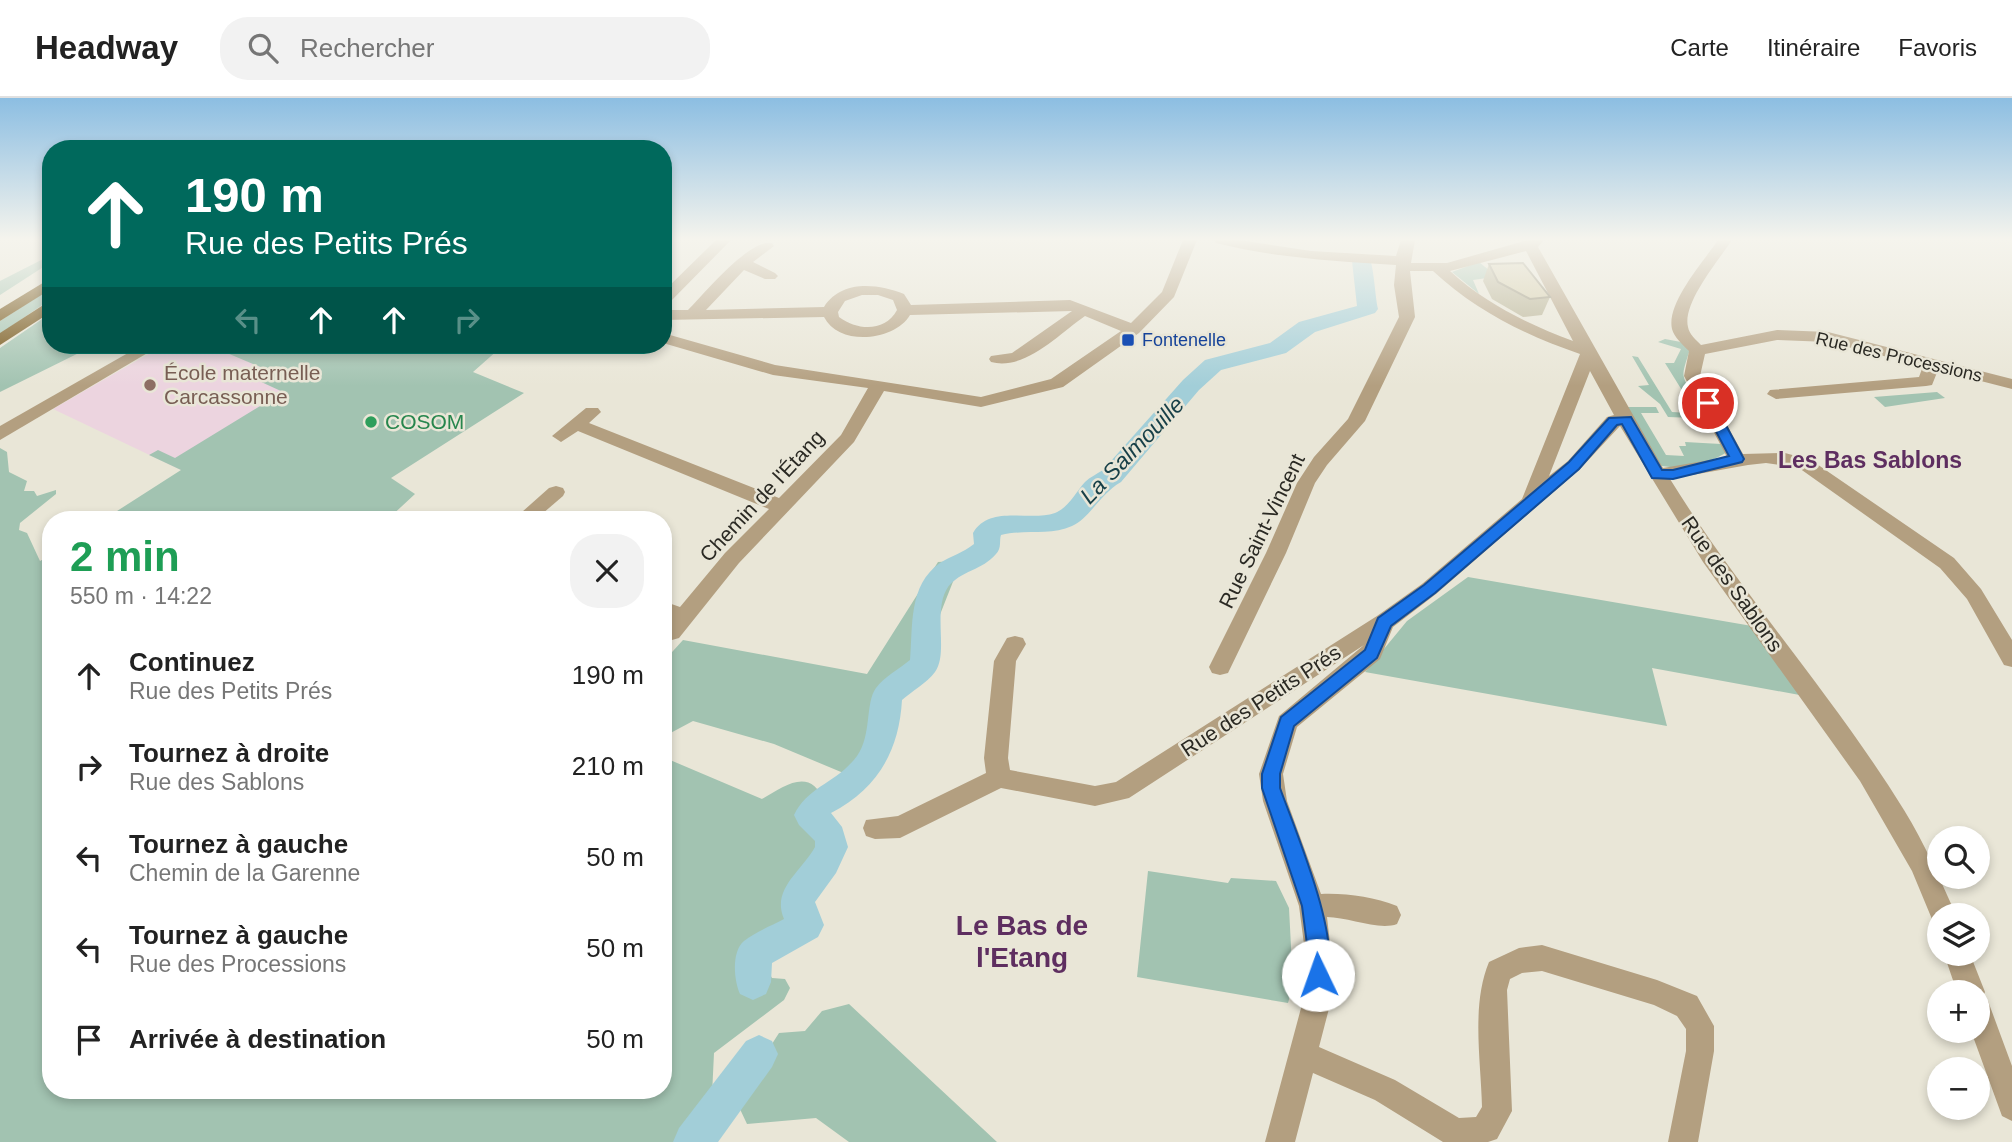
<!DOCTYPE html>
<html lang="fr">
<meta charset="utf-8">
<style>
:root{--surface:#fff;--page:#f2f2f2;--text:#222;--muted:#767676;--line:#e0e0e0}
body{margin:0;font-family:Arial,sans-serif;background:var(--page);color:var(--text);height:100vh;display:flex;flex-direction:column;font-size:26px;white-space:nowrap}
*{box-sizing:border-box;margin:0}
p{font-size:23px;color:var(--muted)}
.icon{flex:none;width:38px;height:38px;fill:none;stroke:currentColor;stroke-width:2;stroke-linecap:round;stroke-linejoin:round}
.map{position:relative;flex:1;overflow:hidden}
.side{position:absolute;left:42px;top:413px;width:630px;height:588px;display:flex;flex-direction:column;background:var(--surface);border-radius:28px;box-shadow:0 4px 10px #0003}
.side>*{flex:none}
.guide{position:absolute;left:42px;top:42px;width:630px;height:214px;border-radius:28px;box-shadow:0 4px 10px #0003;background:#00695c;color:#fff;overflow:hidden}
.tools{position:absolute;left:1927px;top:728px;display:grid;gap:14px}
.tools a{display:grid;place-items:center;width:63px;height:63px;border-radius:50%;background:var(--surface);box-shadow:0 4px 10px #0003;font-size:35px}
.pin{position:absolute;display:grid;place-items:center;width:60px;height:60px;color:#fff;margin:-30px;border:4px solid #fff;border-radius:50%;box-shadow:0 2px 7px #0007}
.me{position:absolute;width:77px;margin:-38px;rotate:357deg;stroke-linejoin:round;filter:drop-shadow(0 0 5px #0008)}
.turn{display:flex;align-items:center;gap:24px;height:147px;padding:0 28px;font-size:32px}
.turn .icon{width:91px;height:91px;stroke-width:2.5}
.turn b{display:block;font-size:49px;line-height:60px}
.lanes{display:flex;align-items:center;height:66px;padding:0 28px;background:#0003;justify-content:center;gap:35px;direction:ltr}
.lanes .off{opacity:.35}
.round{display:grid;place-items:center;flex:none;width:74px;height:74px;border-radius:28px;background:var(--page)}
.overview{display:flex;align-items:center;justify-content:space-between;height:119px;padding:0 28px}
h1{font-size:42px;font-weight:800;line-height:52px;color:#1e9e55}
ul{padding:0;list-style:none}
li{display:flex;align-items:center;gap:21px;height:91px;padding:0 28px}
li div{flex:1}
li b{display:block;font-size:26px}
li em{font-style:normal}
header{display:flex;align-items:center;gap:42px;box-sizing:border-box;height:98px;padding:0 35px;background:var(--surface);border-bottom:2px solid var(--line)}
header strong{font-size:33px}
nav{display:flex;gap:38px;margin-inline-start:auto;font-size:24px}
.search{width:490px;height:63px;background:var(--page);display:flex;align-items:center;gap:18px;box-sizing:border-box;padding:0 24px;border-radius:28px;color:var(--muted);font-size:26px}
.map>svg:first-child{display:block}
.education{fill:#ecd4df}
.green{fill:#a2c3b1}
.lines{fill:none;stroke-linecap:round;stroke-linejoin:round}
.river{fill:#a2ced8;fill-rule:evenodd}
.minor{fill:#b39f80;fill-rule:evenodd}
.highway{fill:#704f10;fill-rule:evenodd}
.wall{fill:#b5af90}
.building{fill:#d3cba8;stroke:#948e76;stroke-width:2}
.route{fill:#1a73e8;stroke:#114b97;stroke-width:2}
.transit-dot{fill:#1a4fb4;stroke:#e9e6d7;stroke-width:2.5}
.education-dot{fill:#8d6e63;stroke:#e9e6d7;stroke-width:2.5}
.leisure-dot{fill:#2e9e5b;stroke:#e9e6d7;stroke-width:2.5}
.labels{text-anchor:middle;stroke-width:5;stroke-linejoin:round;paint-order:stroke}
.far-transit-label{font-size:18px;fill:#164399;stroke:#e9e6d7;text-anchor:start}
.far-street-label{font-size:18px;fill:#2a2923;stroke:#e9e6d7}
.education-label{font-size:21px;fill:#785e54;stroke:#e9e6d7;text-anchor:start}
.leisure-label{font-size:21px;fill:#27864d;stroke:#e9e6d7;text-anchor:start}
.street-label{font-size:21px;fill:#2a2923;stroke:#e9e6d7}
.water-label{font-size:23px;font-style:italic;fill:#163f47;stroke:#e9e6d7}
.neighbourhood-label{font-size:23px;font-weight:bold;fill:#5e2e60;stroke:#e9e6d7}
.near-neighbourhood-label{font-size:28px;font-weight:bold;fill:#5e2e60;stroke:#e9e6d7}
</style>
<header>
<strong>Headway</strong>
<div class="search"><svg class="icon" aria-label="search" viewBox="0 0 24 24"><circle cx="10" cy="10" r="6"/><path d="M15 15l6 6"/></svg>Rechercher</div>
<nav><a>Carte</a><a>Itinéraire</a><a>Favoris</a></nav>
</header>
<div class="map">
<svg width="2012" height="1044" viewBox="0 0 2012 1044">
<rect width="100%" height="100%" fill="#e9e6d7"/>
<!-- education -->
<path class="education" d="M164 247H208L266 271 260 275 304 295 181 372 53 311Z"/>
<!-- green -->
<g class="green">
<path d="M51 157V164L0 197V183Z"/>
<path d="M1479 164 1490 173 1487 180 1473 182 1479 196 1452 174Z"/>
<path d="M51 190V201L0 236V223Z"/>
<path d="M51 215V247H95L0 294V250Z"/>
<path d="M1665 241 1681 244 1690 251C1681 280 1680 275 1696 302H1688L1665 265H1674L1681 251 1658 244Z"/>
<path d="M208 247H490L499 251 473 274 524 295 391 380 415 396 387 422H103L181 372 149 357 158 352 175 360 283 294 257 282 263 278 259 276 265 271Z"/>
<path d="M1632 258 1638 259 1672 314 1689 315 1684 302 1695 320 1668 319 1660 306 1638 288 1649 287Z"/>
<path d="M1937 294 1945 300 1885 309 1874 299Z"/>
<path d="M1627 309H1656L1659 315H1641L1666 357 1684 358 1679 348H1686L1685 344 1721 346 1727 354C1711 365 1677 373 1659 367Z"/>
<path d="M0 350 7 354 9 374 27 383 24 393H34L37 398 56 392V396L20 425 19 432 27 435 40 463 51 457V992H663V659L762 701C786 687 811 668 825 705L814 722 843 736 844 746 802 803 805 822 803 832 765 867 772 880 785 881 790 890 784 902 714 955 711 1018 706 1044H0Z"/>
<path d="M954 463 958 471 928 547 927 569 916 584 893 596 887 605C894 651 897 655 853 679L774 646 693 623 663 639V564L683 542 867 576 938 464Z"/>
<path d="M1468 479 1752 528 1805 598 1652 570 1667 628 1365 574 1407 523Z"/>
<path d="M1148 773 1228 785 1231 780 1276 783 1289 810 1293 887 1288 905 1137 879Z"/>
<path d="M849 906 997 1044H849L816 1020 747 1026 739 1009 752 977 779 935 805 933 822 913Z"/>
</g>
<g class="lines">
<!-- river -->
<g class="river">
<path d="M1362 157 1369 159C1374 168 1375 198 1378 211L1375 215 1315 234 1286 255 1221 272 1199 292 1121 384C1100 396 1090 420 1072 428 1050 438 1025 431 1001 437 999 442 1002 450 996 456 983 472 960 473 948 489 932 513 949 555 935 574 927 585 912 593 902 602 899 654 877 691 831 715L842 729 848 749 836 775 815 804 824 827 818 839 772 865 771 884 766 896 753 902 740 896C734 883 731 854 744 843 755 834 771 828 784 821 771 791 802 773 815 749V743L799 727 794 717C808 688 837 685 857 658 872 637 865 605 876 590 884 579 899 571 910 562 913 529 908 487 940 465 951 458 963 455 974 446L973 435C990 406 1029 424 1055 415 1068 410 1076 394 1085 384 1090 379 1097 376 1103 372L1183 282 1205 262 1270 245 1299 224 1357 208 1352 163 1355 159Z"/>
<path d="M759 937 772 943 778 956 772 969 718 1044H673L679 1030 746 943Z"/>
</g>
<!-- minor -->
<g class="minor">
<path d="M716 142H731L668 206 663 208V194Z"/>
<path d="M1183 142H1197L1174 199 1139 235 1063 289 981 309 884 293 854 344 739 465 679 540 672 542 663 537V531L670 522 663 519V503L680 509 725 455 769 411 578 333 561 344 552 338 586 310H598L601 314 589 325 779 400 841 337 868 290 773 277 663 245V235L775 267 981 299 1051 281 1121 233 1085 218C1059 236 1025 273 991 264L989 261 991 258 1012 255 1072 213 910 217C895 243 839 249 824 219L663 222V212H688C704 196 750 140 772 145L774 148 753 164 775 175 778 178 775 181H765L744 172 706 212 824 209C842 181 878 186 904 196L911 207 1070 202 1131 225 1162 194ZM862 197H878L893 202 897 212C885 234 858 233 839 219L838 214 845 203Z"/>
<path d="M1214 142H1239L1311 153 1396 158 1401 142H1415L1411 165H1447L1528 142H1544L1538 149 1663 370 1727 359 1684 278 1689 253C1683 247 1674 239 1672 231 1666 205 1704 163 1718 142H1732C1719 162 1682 205 1688 229 1689 236 1696 242 1701 247L1777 232 1828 234 2012 281V291L1938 272 1932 287 1926 288 1776 301 1767 296 1770 292 1919 279 1923 268 1828 244 1777 242 1705 256 1700 278 1743 356 1785 355 1811 362 1954 460 1981 491 2012 542V569L2004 567 1967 501 1940 470 1799 370 1766 365 1748 367 1670 381C1741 496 1833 597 1904 712 1925 746 1940 781 1956 817H1939V828L1934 826 1912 773 1860 683 1703 464 1620 328 1580 371 1436 496 1393 529 1380 561 1297 629 1283 676 1287 703 1321 796C1347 795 1373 799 1397 808L1401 817 1397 826C1379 833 1348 819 1327 819L1331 854 1332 899 1319 949 1395 982 1459 1020 1476 1019 1482 1009C1481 963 1471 907 1489 864L1519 850 1542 847 1657 882 1697 898 1714 928V953L1698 1044H1668L1686 953V931L1677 918 1654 907 1542 873 1522 875 1510 881 1507 892 1512 1013 1497 1041 1488 1044H1443L1375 1002 1313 975 1295 1044H1265L1304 899 1305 854 1299 808 1263 703 1259 676 1279 618 1364 547 1129 700 1095 708 1001 690 900 740 875 741 866 738 863 730 866 722 898 718 986 675 984 660 994 563 1007 540 1015 538 1023 540 1026 546 1016 563 1008 660 1010 672 1095 688 1116 684 1377 518 1422 486 1522 401 1580 256C1525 237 1476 213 1433 173H1410L1415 219 1365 323 1327 367 1315 385 1286 455 1228 575 1220 577 1212 575 1209 569 1266 455 1297 385 1314 359 1348 321 1399 219 1394 187 1396 167C1335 163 1275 160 1216 145ZM1526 153 1573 243C1528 226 1486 206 1450 173ZM1590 273 1614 317 1607 319 1568 363 1549 378Z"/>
<path d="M142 247H161L0 342V328Z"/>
<path d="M556 388 563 390 565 394 563 398 535 422H513L549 390Z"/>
<path d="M1944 856H1970L1985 894 1982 901 1988 903 2012 968V1023L2002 1018 1971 933H1978V894H1957Z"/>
</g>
<!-- highway -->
<g class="highway">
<path d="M51 180V191L0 223V211Z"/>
<path d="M51 202V214L0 247V235Z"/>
</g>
</g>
<!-- wall -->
<path class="wall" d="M1489 166 1550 199 1542 217 1523 219 1492 201 1483 183Z"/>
<!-- building -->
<path class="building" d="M1523 165 1550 199 1530 201 1498 184 1489 166Z"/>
<!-- sky -->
<linearGradient id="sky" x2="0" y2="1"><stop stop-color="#8cbee2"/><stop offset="0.49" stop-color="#f5f4ed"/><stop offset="1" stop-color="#f5f4ed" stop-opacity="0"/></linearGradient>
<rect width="2012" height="288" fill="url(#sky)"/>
<!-- route -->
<path class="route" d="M1708 301 1714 305 1744 361 1742 364 1673 381 1652 380 1622 326 1617 327 1579 371 1435 495 1391 528 1377 560 1294 628 1280 676V690C1295 732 1343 843 1326 884L1318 887 1311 884 1308 877V854L1302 808 1262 690V676L1281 619 1365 552 1378 520 1424 487 1569 364 1609 320 1631 319 1662 372H1673L1729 358 1701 305Z"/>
<!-- markers -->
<rect class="transit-dot" x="1121" y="235" width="14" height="14" rx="3.5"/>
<circle class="education-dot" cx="150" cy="287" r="7"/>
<circle class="leisure-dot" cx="371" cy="324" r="7"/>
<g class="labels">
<!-- far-transit labels -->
<g class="far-transit-label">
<text x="1142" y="248">Fontenelle</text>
</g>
<!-- far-street labels -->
<g class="far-street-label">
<text transform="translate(1899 259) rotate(13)" y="6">Rue des Processions</text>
</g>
<!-- education labels -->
<g class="education-label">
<text x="164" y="282">École maternelle<tspan x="164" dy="24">Carcassonne</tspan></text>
</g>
<!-- leisure labels -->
<g class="leisure-label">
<text x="385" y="331">COSOM</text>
</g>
<!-- street labels -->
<g class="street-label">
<text transform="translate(762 398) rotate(-47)" y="7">Chemin de l'Étang</text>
<text transform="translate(1262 433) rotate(-64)" y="7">Rue Saint-Vincent</text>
<text transform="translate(1732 486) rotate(55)" y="7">Rue des Sablons</text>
<text transform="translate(1261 603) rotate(-33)" y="7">Rue des Petits Prés</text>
</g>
<!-- water labels -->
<g class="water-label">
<text transform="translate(1132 352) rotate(-46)" y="8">La Salmouille</text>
</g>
<!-- neighbourhood labels -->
<g class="neighbourhood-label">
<text x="1870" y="370">Les Bas Sablons</text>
</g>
<!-- near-neighbourhood labels -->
<g class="near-neighbourhood-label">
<text x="1022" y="837">Le Bas de<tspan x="1022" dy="32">l'Etang</tspan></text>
</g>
</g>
</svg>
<div class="tools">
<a><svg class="icon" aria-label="search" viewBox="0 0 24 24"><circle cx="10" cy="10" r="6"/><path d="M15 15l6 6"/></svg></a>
<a><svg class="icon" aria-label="layers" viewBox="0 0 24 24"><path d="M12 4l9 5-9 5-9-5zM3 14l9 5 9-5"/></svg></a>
<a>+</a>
<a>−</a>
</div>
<div class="pin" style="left:1708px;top:305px;background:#d93025"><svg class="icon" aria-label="arrive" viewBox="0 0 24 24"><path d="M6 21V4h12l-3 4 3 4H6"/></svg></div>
<svg class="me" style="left:1318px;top:877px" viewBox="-20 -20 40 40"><circle r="19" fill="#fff"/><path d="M0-13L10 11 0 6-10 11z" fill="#1a73e8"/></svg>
<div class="guide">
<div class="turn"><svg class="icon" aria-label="ahead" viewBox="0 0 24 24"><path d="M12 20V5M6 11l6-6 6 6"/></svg><div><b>190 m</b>Rue des Petits Prés</div></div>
<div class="lanes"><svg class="icon off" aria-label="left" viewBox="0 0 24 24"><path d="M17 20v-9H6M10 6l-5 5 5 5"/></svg><svg class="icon" aria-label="ahead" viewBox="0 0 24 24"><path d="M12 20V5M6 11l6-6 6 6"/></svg><svg class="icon" aria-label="ahead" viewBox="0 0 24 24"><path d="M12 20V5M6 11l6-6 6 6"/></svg><svg class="icon off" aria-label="right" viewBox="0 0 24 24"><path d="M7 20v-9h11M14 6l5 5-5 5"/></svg></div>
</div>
<section class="side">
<div class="overview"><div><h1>2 min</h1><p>550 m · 14:22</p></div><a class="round"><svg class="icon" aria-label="close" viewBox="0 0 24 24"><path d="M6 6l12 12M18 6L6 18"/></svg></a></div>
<ul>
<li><svg class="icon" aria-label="ahead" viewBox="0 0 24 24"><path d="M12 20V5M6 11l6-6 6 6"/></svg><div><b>Continuez</b><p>Rue des Petits Prés</p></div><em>190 m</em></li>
<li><svg class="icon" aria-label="right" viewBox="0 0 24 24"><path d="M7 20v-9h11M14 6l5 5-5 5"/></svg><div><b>Tournez à droite</b><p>Rue des Sablons</p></div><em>210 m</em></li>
<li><svg class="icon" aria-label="left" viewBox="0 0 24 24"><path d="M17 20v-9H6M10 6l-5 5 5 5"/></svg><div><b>Tournez à gauche</b><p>Chemin de la Garenne</p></div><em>50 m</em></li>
<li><svg class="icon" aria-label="left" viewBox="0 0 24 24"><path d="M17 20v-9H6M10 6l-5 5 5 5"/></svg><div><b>Tournez à gauche</b><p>Rue des Processions</p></div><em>50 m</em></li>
<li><svg class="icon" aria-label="arrive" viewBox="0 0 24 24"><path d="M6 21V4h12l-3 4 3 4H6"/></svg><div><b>Arrivée à destination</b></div><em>50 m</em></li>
</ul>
</section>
</div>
